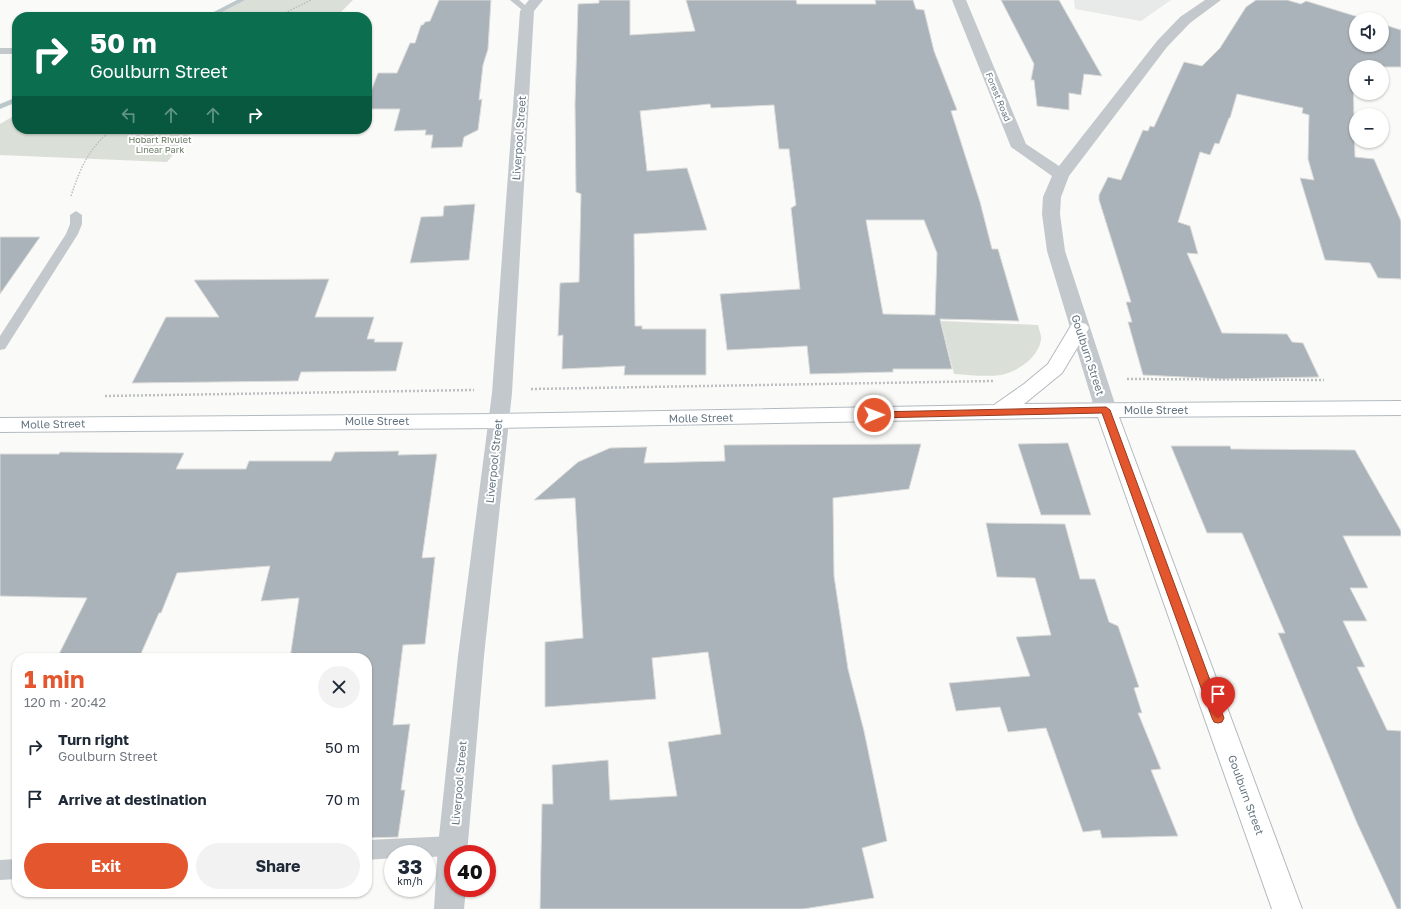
<!DOCTYPE html>
<meta charset="utf-8">
<style>
:root{--surface:#fff;--page:#f2f2f3;--text:#1f2937;--muted:#747a83;--accent:#e4572e}
body{margin:0;font-family:"Golos Text",sans-serif;background:var(--page);color:var(--text);height:100vh;display:flex;flex-direction:column;font-size:15px;white-space:nowrap}
*{box-sizing:border-box;margin:0}
p{font-size:13px;color:var(--muted)}
.icon{flex:none;width:22px;height:22px;fill:none;stroke:currentColor;stroke-width:2;stroke-linecap:round;stroke-linejoin:round}
.map{position:relative;flex:1;overflow:hidden}
.details{position:absolute;left:12px;top:653px;width:360px;height:244px;display:flex;flex-direction:column;background:var(--surface);border-radius:16px;box-shadow:0 1px 3px #0004}
.details>*{flex:none}
.banner{position:absolute;left:12px;top:12px;width:360px;height:122px;border-radius:16px;box-shadow:0 1px 3px #0004;background:#0b6e4f;color:#fff;overflow:hidden}
.controls{position:absolute;left:1349px;top:12px;display:grid;gap:8px}
.controls a{display:grid;place-items:center;width:40px;height:40px;border-radius:50%;background:var(--surface);box-shadow:0 1px 3px #0004;font-size:20px}
.speed{position:absolute;left:384px;top:845px;display:flex;gap:8px;font-size:20px;font-weight:700;text-align:center}
.speed>*{display:grid;place-content:center;width:52px;height:52px;border-radius:50%;background:var(--surface);box-shadow:0 1px 3px #0004;line-height:1}
.speed small{font-size:10px;font-weight:400}
.speed .limit{border:6px solid #d22;background:#fff;color:#111}
.pin{position:absolute;display:grid;place-items:center;width:34px;height:34px;color:#fff;margin:-41px -17px;border-radius:50% 50% 50% 0;rotate:-45deg;box-shadow:0 0 4px #0007}
.pin .icon{rotate:45deg}
.me{position:absolute;width:44px;margin:-22px;rotate:89deg;stroke-linejoin:round;filter:drop-shadow(0 0 3px #0008)}
.turn{display:flex;align-items:center;gap:14px;height:84px;padding:0 12px;font-size:18px}
.turn .icon{width:52px;height:52px;stroke-width:2.5}
.turn b{display:block;font-size:28px;line-height:34px}
.lanes{display:flex;align-items:center;height:38px;padding:0 12px;background:#0003;justify-content:center;gap:20px;direction:ltr}
.lanes .off{opacity:.35}
.round{display:grid;place-items:center;flex:none;width:42px;height:42px;border-radius:21px;background:var(--page)}
.overview{display:flex;align-items:center;justify-content:space-between;height:68px;padding:0 12px}
h1{font-size:24px;font-weight:700;line-height:30px;color:var(--accent)}
.cta{display:flex;gap:8px;margin-top:auto;padding:8px 12px}
.cta a{flex:1;height:46px;border-radius:24px;background:var(--accent);color:#fff;font-size:16px;font-weight:700;line-height:46px;text-align:center}
.cta a+a{background:var(--page);color:var(--text)}
ul{padding:0;list-style:none}
li{display:flex;align-items:center;gap:12px;height:52px;padding:0 12px}
li div{flex:1}
li b{display:block;font-size:15px}
li em{font-style:normal}
.map>svg:first-child{display:block}
.built{fill:#e8e9e9}
.green{fill:#dadfd7}
.lines{fill:none;stroke-linecap:round;stroke-linejoin:round}
.stream{fill:#bbc7cb;fill-rule:evenodd}
.building{fill:#aab3b9;stroke:#dcdcda;fill-rule:evenodd}
.secondary-casing{stroke:#b3babf;stroke-width:2}
.path-far1{stroke:#bbbfc2;stroke-width:1.5;stroke-dasharray:1.5 1.5;stroke-linecap:butt}
.path{stroke:#bbbfc2;stroke-width:2.5;stroke-dasharray:2 2;stroke-linecap:butt}
.lane{fill:#c3c8cc;fill-rule:evenodd}
.street{fill:#c3c8cc;fill-rule:evenodd}
.secondary{fill:#fff;fill-rule:evenodd}
.route{fill:#e4572e;stroke:#94391e}
.labels{text-anchor:middle;stroke-width:4;stroke-linejoin:round;paint-order:stroke}
.far-street-label{font-size:9px;fill:#657683;stroke:#fff}
.far-park-label{font-size:9px;fill:#687a64;stroke:#fff}
.street-label{font-size:11px;fill:#657683;stroke:#fff}
</style>
<div class="map">
<svg width="1401" height="909" viewBox="0 0 1401 909">
<rect width="100%" height="100%" fill="#fafaf8"/>
<!-- built -->
<path class="built" d="M1074 0H1171L1141 21 1075 9Z"/>
<!-- green -->
<g class="green">
<path d="M242 0H353L336 17H207Z"/>
<path d="M17 114V129H195L167 162 0 155V124Z"/>
<path d="M941 321 1038 325C1039 330 1042 336 1041 340 1038 358 1017 372 1001 375 985 377 969 375 954 374Z"/>
</g>
<g class="lines">
<!-- stream -->
<g class="stream">
<path d="M237 0H245L212 17H204Z"/>
<path d="M17 97V102L0 109V104Z"/>
</g>
</g>
<!-- building -->
<g class="building">
<path d="M439 0H491L488 49 483 65 479 100 482 99 478 130 464 137 462 147 431 148 433 135H425L426 130 394 131 400 109H367V102L378 73H397L410 43H415L421 25H423L425 22 430 21Z"/>
<path d="M599 0H630V35L695 31 686 0H796L797 4H876L875 0H913L916 9 924 10 934 51 957 110 951 111 980 202 992 249H998L1019 321 940 319 952 369H893V372L810 374 807 346 727 350 720 294 800 289 791 208 796 205 789 149H779L774 105 711 108 710 104 640 111 647 171 687 168 707 230 634 234 635 326H642V329H706V375H624L625 366 562 369 563 335 558 336 560 283 579 282 581 194 576 192 575 104 578 4 599 3ZM866 220H924L937 253 935 315 883 314Z"/>
<path d="M1001 0H1059L1102 76 1084 74 1081 95 1069 93V110L1037 106 1034 80H1031L1034 64Z"/>
<path d="M1256 0H1287L1301 4 1306 1 1365 19H1356V45H1382V24L1401 30V67H1356V78L1353 77 1355 157 1374 159 1401 221V279L1378 278 1370 263 1325 260 1300 178 1314 180 1308 159 1309 115 1302 113 1303 108 1237 94 1230 118H1229L1219 144 1215 143 1210 155 1200 152 1178 222 1190 226 1198 254 1187 253 1222 333 1287 334 1292 342 1303 343 1319 377 1223 379 1143 375 1128 322H1132L1126 302H1131L1099 200V195L1108 177 1121 180 1143 130 1148 131 1150 126 1154 127 1184 62 1202 66 1220 48 1246 7Z"/>
<path d="M475 204 469 260 410 263 421 217 443 216 444 206Z"/>
<path d="M0 237H40L0 294Z"/>
<path d="M329 279 315 317H374L367 339H375L374 342H403L396 371 301 372 298 381 132 383 166 317H219L194 280Z"/>
<path d="M1068 443 1091 515H1041L1018 444Z"/>
<path d="M921 444 909 489 833 498 834 576 848 669 864 731 887 841 862 848 874 898 803 909H540L542 804H553L552 765 608 760 610 800 677 796 668 742 721 734 708 652 652 658 656 699 545 707V642L583 638 575 498 534 500 578 462 610 448 647 447 644 463 725 461 724 445Z"/>
<path d="M1171 446H1230L1231 449 1355 450 1401 531V536H1343L1368 588H1350L1367 621H1343L1365 667H1357L1387 730 1401 731V909H1397L1357 823 1278 633H1285L1242 533H1207Z"/>
<path d="M399 451 398 455 437 454 422 558 435 557 425 644 403 645 393 725 410 724 401 790H405L398 837 367 838V658H290L299 598 261 601 270 566 177 573 161 613H159L139 658H57L87 598 0 596V454H59L60 452 184 453 176 469H246L249 461H331L335 452Z"/>
<path d="M986 523 1065 524 1080 579H1095L1109 622 1118 626 1139 687 1134 688 1142 713H1138L1161 769 1151 770 1178 836 1102 838 1100 830 1083 832 1046 728 1008 732 1000 707 956 711 949 683 1030 676 1016 637 1051 635 1035 578 997 577Z"/>
</g>
<g class="lines">
<defs>
<path id="secondary" d="M1079 322 1086 324 1089 328 1062 373 1024 404 1401 401V415L1119 417 1302 909H1272L1098 417 499 428 0 432V418L499 414 994 405 1024 384 1048 364 1072 324Z"/>
</defs>
<!-- secondary casing -->
<use href="#secondary" class="secondary-casing"/>
<!-- path-far1 -->
<g class="path-far1">
<path d="M277 17 311 0"/>
<path d="M71 196C81 166 88 150 112 129"/>
</g>
<!-- path -->
<g class="path">
<path d="M1127 379 1324 380"/>
<path d="M531 389 994 381"/>
<path d="M105 396 474 390"/>
</g>
<!-- lane -->
<g class="lane">
<path d="M510 0H519L532 11 527 14Z"/>
<rect x="0" y="48" width="17" height="6"/>
<path d="M76 211 82 215V224L78 234 5 349 0 350V336L66 234 70 224V215Z"/>
<path d="M453 836 460 839 463 846 460 853 453 854V856L427 857V854H393V858L367 860V840Z"/>
<path d="M17 859V879L0 880V860Z"/>
</g>
<!-- street -->
<g class="street">
<path d="M529 0H543L534 11 512 393 484 656 467 854H453V888H466L464 909H434L438 846 458 656 492 393 520 11Z"/>
<path d="M952 0H966L1026 144 1059 166 1157 41 1180 17 1205 0H1221L1190 23 1167 47 1069 176 1061 197 1060 214 1065 251 1117 410 1113 415 1106 417 1099 415 1095 410 1047 251 1042 214 1043 197 1052 176 1011 147Z"/>
</g>
<!-- secondary -->
<use href="#secondary" class="secondary"/>
</g>
<!-- route -->
<path class="route" d="M1106 407 1110 410 1224 718 1222 722 1218 723 1214 722 1212 718 1102 413 874 418 869 415 874 412Z"/>
<g class="labels">
<!-- far-street labels -->
<g class="far-street-label">
<text transform="translate(998 97) rotate(68)" y="3">Forest Road</text>
</g>
<!-- far-park labels -->
<g class="far-park-label">
<text x="160" y="143">Hobart Rivulet<tspan x="160" dy="10">Linear Park</tspan></text>
</g>
<!-- street labels -->
<g class="street-label">
<text transform="translate(519 138) rotate(-86)" y="4">Liverpool Street</text>
<text transform="translate(1088 355) rotate(72)" y="4">Goulburn Street</text>
<text x="1156" y="414">Molle Street</text>
<text transform="translate(701 418) rotate(-1)" y="4">Molle Street</text>
<text x="377" y="425">Molle Street</text>
<text transform="translate(53 424) rotate(-1)" y="4">Molle Street</text>
<text transform="translate(494 461) rotate(-84)" y="4">Liverpool Street</text>
<text transform="translate(459 783) rotate(-85)" y="4">Liverpool Street</text>
<text transform="translate(1246 795) rotate(70)" y="4">Goulburn Street</text>
</g>
</g>
</svg>
<div class="controls">
<a><svg class="icon" aria-label="sound" viewBox="0 0 24 24"><path d="M4 9h4l5-4v14l-5-4H4zM17 9q2 3 0 6"/></svg></a>
<a>+</a>
<a>−</a>
</div>
<div class="speed"><div>33<small>km/h</small></div><div class="limit">40</div></div>
<div class="pin" style="left:1218px;top:718px;background:#d93025"><svg class="icon" aria-label="arrive" viewBox="0 0 24 24"><path d="M6 21V4h12l-3 4 3 4H6"/></svg></div>
<svg class="me" style="left:874px;top:415px" viewBox="-20 -20 40 40"><circle r="17" fill="#e4572e" stroke="#fff" stroke-width="3"/><path d="M0-11L8 9 0 5-8 9z" fill="#fff"/></svg>
<div class="banner">
<div class="turn"><svg class="icon" aria-label="right" viewBox="0 0 24 24"><path d="M7 20v-9h11M14 6l5 5-5 5"/></svg><div><b>50 m</b>Goulburn Street</div></div>
<div class="lanes"><svg class="icon off" aria-label="left" viewBox="0 0 24 24"><path d="M17 20v-9H6M10 6l-5 5 5 5"/></svg><svg class="icon off" aria-label="ahead" viewBox="0 0 24 24"><path d="M12 20V5M6 11l6-6 6 6"/></svg><svg class="icon off" aria-label="ahead" viewBox="0 0 24 24"><path d="M12 20V5M6 11l6-6 6 6"/></svg><svg class="icon" aria-label="right" viewBox="0 0 24 24"><path d="M7 20v-9h11M14 6l5 5-5 5"/></svg></div>
</div>
<section class="details">
<div class="overview"><div><h1>1 min</h1><p>120 m · 20:42</p></div><a class="round"><svg class="icon" aria-label="close" viewBox="0 0 24 24"><path d="M6 6l12 12M18 6L6 18"/></svg></a></div>
<ul>
<li><svg class="icon" aria-label="right" viewBox="0 0 24 24"><path d="M7 20v-9h11M14 6l5 5-5 5"/></svg><div><b>Turn right</b><p>Goulburn Street</p></div><em>50 m</em></li>
<li><svg class="icon" aria-label="arrive" viewBox="0 0 24 24"><path d="M6 21V4h12l-3 4 3 4H6"/></svg><div><b>Arrive at destination</b></div><em>70 m</em></li>
</ul>
<div class="cta"><a>Exit</a><a>Share</a></div>
</section>
</div>
